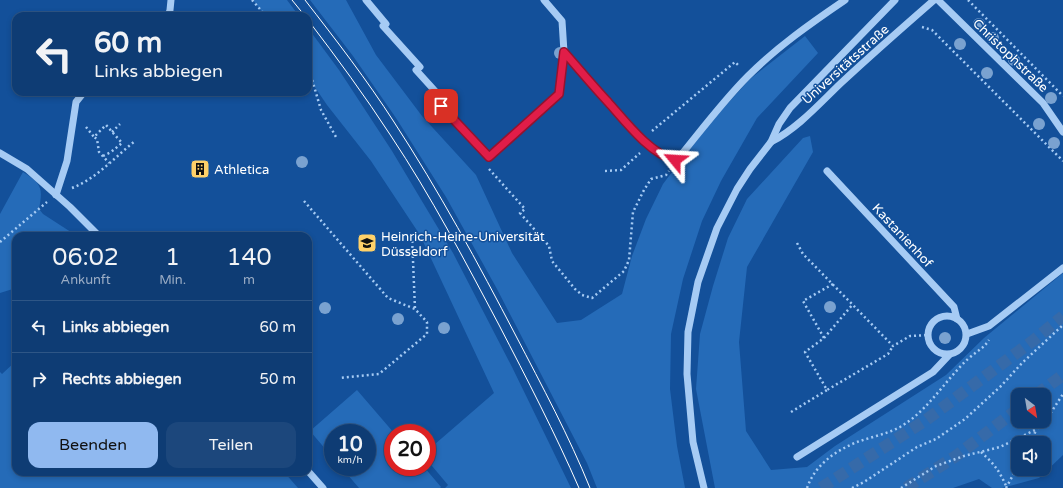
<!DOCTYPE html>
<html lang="de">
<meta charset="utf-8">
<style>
:root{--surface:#0e3c74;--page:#1c477c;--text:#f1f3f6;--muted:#9badc5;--line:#2e5686;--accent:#90b9f0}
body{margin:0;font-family:"Varela Round",sans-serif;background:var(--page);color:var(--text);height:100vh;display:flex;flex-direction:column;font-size:15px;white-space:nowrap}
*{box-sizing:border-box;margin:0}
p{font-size:13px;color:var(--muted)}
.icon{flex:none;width:22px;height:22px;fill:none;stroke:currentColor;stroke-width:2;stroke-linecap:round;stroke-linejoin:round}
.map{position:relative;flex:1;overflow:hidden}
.side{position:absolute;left:12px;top:232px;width:300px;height:244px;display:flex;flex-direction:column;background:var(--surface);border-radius:12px;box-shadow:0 2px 6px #0003,0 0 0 1px var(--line)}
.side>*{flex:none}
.banner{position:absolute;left:12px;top:12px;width:300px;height:84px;border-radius:12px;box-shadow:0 2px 6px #0003,0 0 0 1px var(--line);background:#0e3c74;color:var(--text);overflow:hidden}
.needle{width:26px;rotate:149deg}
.controls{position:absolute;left:1011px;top:388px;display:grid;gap:8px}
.controls a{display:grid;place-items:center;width:40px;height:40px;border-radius:8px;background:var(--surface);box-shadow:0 2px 6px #0003,0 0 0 1px var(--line);font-size:20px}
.speed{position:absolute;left:324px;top:424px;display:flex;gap:8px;font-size:20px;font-weight:700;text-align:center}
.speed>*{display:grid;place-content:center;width:52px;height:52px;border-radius:50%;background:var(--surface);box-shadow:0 2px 6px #0003,0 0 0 1px var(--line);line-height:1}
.speed small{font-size:10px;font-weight:400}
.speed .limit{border:6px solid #d22;background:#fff;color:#111}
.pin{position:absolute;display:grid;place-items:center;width:34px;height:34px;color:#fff;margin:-17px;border-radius:8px;box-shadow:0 2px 6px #0006}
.me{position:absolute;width:44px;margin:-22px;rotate:297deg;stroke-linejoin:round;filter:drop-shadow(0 0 3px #0008)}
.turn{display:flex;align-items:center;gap:14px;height:84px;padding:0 16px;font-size:18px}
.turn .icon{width:52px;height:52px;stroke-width:2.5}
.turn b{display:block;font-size:28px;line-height:34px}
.eta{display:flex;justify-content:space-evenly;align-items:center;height:68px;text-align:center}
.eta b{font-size:24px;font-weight:600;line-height:28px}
.primary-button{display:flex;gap:8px;margin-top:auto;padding:8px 16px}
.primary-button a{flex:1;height:46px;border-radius:12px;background:var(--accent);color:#111;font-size:16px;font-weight:600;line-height:46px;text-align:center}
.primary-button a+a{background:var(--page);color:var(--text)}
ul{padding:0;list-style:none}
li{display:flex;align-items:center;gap:12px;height:52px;padding:0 16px;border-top:1px solid var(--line)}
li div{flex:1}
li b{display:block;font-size:15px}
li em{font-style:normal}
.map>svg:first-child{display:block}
.green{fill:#256bb8;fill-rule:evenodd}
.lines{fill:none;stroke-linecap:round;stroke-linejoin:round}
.highway-tunnel{stroke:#366aa9;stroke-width:12;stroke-dasharray:12 6;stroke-linecap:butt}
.path{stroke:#a6cbf4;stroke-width:2.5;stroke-dasharray:2 3;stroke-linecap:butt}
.minor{stroke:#a6cbf4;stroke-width:7}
.tram{stroke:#fff;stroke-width:1}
.tree{fill:#7aa2d0}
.route-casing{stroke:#92132f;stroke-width:10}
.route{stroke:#e11d48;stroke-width:7}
.labels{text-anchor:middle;stroke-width:3;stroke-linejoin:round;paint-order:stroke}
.street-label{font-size:13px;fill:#fff;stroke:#13509a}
.poi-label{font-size:13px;fill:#fff;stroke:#13509a;text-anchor:start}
</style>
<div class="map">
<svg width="1063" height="488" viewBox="0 0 1063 488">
<rect width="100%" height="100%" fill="#13509a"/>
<!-- green -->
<g class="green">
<path d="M253 0H287L299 16H265Z"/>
<path d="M310 0H346L376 55 422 116 476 175 512 253 557 323 581 320 622 294 632 256 646 219 663 184 685 155 720 112 750 79 805 36 818 53 757 118 721 181 702 221 683 279 671 334 670 389 677 446 685 488H597L587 463 497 289 446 197 396 118 353 56Z"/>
<path d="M308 28 339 70 392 151 453 253 512 367 571 488H445L448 485 427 460V451L494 393 420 235 371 161 327 105 308 77Z"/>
<path d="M810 136 813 152 747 267 739 342 746 431 771 470 807 467 835 446 946 375 984 338 1063 273V455L1039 478 1002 488H992L979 479 953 488H715L696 389 700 334 713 286 728 238 747 199 803 138ZM1018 395H1044V421H1018ZM1018 443H1044V469H1018Z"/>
<path d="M23 172C42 184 43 188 39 209L43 214 77 236H16V288L0 293V214Z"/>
<path d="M16 361V472H284L298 488H0V372L2 374Z"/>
<path d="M357 390 394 433H393V467H424L441 487 440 488H359L341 467H367V433H333V458L310 431Z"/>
</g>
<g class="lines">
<!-- highway-tunnel -->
<g class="highway-tunnel">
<path d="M1036 395 1063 375"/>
<path d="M821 488 926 420 1034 340 1063 316"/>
<path d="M906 488 956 456 1018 409"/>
</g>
<!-- path -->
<g class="path">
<path d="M252 0 266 16"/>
<path d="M968 0 1063 96"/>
<path d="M922 27 932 30 1063 161"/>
<path d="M308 71 311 76 321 110 336 137"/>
<path d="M86 127 94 137"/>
<path d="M652 131 735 62 740 67"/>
<path d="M112 132 120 124"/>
<path d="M103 156 111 152 122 143 106 125 94 137 97 139 99 152 109 163"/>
<path d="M489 169 525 209 520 213 549 246 552 261 575 289 582 295 592 298 624 271 629 260 633 212 644 190 651 179 666 175 669 171"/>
<path d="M605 171 621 170 640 153"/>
<path d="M72 188C96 179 115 157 135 141"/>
<path d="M304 201 388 298 415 309 427 322V334L379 374 340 378"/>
<path d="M412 236 415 309"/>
<path d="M0 242 47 202"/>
<path d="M797 243 803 254 893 346 910 336 928 335"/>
<path d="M833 284 803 301 824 338 805 352 827 390 888 354 893 346"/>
<path d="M824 338 853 304"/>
<path d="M791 412 827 390"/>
<path d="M1031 443 1036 430"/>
<path d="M981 452C995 465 999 470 1007 488"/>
<path d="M807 488C815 465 835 451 857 442 871 437 887 434 900 427 929 410 945 380 969 358 977 351 983 349 989 340"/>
<path d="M852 488 864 482 917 447 936 439 965 419 1001 386 1022 363 1063 325"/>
<path d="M901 488 936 466 964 456 1000 447 1037 429 1050 414 1063 394"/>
<path d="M1006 488 1018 466"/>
</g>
<!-- minor -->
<g class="minor">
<path d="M366 0 386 24 383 26 420 67 416 70 445 102 441 106 489 157 559 94 564 52 562 21 544 0"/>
<path d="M938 0 1043 103 1063 132"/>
<path d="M168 16 170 10 171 0"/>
<path d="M564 52 642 139C651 147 663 157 675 160L681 155C703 128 724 100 748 76 777 47 811 23 845 0"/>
<path d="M771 142C798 128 819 104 841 83 871 55 903 27 934 0"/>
<path d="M0 153 27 169 70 207 99 236"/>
<path d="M827 171 954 307 957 319"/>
<path d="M56 195 67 161 76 102 84 92"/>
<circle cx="947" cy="335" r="19"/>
<path d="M967 334 989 326 1063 268"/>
<path d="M797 457 933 372 949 355"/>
<path d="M308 471 323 488"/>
<path d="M704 488 693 442 687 374 688 332 698 282 717 228 737 189 750 169 771 142 779 124 790 108 895 0"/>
</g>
<!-- tram -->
<g class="tram">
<path d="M292 0 305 16"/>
<path d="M305 0C336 40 367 80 394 122 439 191 478 263 516 336 542 386 569 436 590 488"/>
<path d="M308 20C337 58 365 96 391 136 431 196 465 261 499 325 527 379 555 433 579 488"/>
</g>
</g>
<!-- trees -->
<g class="tree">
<circle cx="979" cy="24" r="6"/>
<circle cx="993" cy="38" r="6"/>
<circle cx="960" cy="44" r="6"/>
<circle cx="560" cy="53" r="6"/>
<circle cx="1014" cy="60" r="6"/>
<circle cx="987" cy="73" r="6"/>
<circle cx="1051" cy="98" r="6"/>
<circle cx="1039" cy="124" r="6"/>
<circle cx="1054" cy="143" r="6"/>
<circle cx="302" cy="162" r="6"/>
<circle cx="830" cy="307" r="6"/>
<circle cx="325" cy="308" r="6"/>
<circle cx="398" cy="319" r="6"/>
<circle cx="444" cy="328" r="6"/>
<circle cx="945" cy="338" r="6"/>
</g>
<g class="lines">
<defs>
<path id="route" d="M441 106 489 157 559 94 564 52C579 69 593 86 608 102 625 121 650 154 675 160"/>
</defs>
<!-- route casing -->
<use href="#route" class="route-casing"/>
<!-- route -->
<use href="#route" class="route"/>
</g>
<!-- icons -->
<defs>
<symbol id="building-square" viewBox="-11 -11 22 22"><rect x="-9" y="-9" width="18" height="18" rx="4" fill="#ffd169" stroke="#13509a"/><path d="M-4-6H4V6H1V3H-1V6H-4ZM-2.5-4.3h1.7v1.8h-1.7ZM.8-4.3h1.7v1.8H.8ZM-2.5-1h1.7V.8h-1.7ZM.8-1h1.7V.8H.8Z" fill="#111"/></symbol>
<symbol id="university-square" viewBox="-11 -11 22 22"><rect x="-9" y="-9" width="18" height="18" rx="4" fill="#ffd169" stroke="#13509a"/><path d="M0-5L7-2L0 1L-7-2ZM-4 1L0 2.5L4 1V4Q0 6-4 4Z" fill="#111"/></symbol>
</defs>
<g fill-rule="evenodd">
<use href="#building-square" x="189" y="158" width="22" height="22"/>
<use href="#university-square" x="356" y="232" width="22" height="22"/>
</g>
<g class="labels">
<!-- street labels -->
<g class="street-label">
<text transform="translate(1011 55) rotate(44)" y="5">Christophstraße</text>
<text transform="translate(845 64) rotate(-42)" y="5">Universitätsstraße</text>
<text transform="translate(903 235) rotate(47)" y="5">Kastanienhof</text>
</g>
<!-- poi labels -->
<g class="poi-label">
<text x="214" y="174">Athletica</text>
<text x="381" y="241">Heinrich-Heine-Universität<tspan x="381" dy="15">Düsseldorf</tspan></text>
</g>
</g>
</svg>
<div class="controls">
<a><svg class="needle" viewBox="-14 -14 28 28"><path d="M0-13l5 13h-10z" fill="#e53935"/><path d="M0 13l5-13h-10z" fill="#9badc5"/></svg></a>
<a><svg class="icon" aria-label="sound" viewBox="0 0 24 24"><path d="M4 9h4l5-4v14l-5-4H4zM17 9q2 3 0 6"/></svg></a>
</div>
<div class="speed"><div>10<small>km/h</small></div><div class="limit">20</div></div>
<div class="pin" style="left:441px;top:106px;background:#d93025"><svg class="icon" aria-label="arrive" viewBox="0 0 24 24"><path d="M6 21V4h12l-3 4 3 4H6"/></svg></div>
<svg class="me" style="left:675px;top:160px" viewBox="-20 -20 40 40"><path d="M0-17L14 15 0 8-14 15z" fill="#e11d48" stroke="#fff" stroke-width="4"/></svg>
<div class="banner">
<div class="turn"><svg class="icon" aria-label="left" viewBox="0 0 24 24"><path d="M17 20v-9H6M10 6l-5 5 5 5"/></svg><div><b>60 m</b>Links abbiegen</div></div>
</div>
<section class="side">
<div class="eta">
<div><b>06:02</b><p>Ankunft</p></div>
<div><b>1</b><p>Min.</p></div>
<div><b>140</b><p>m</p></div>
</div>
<ul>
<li><svg class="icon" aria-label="left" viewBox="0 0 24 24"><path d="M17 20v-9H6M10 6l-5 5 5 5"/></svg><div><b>Links abbiegen</b></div><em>60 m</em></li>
<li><svg class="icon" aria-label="right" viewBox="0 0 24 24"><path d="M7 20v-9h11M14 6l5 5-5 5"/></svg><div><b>Rechts abbiegen</b></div><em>50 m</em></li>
</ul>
<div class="primary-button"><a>Beenden</a><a>Teilen</a></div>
</section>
</div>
